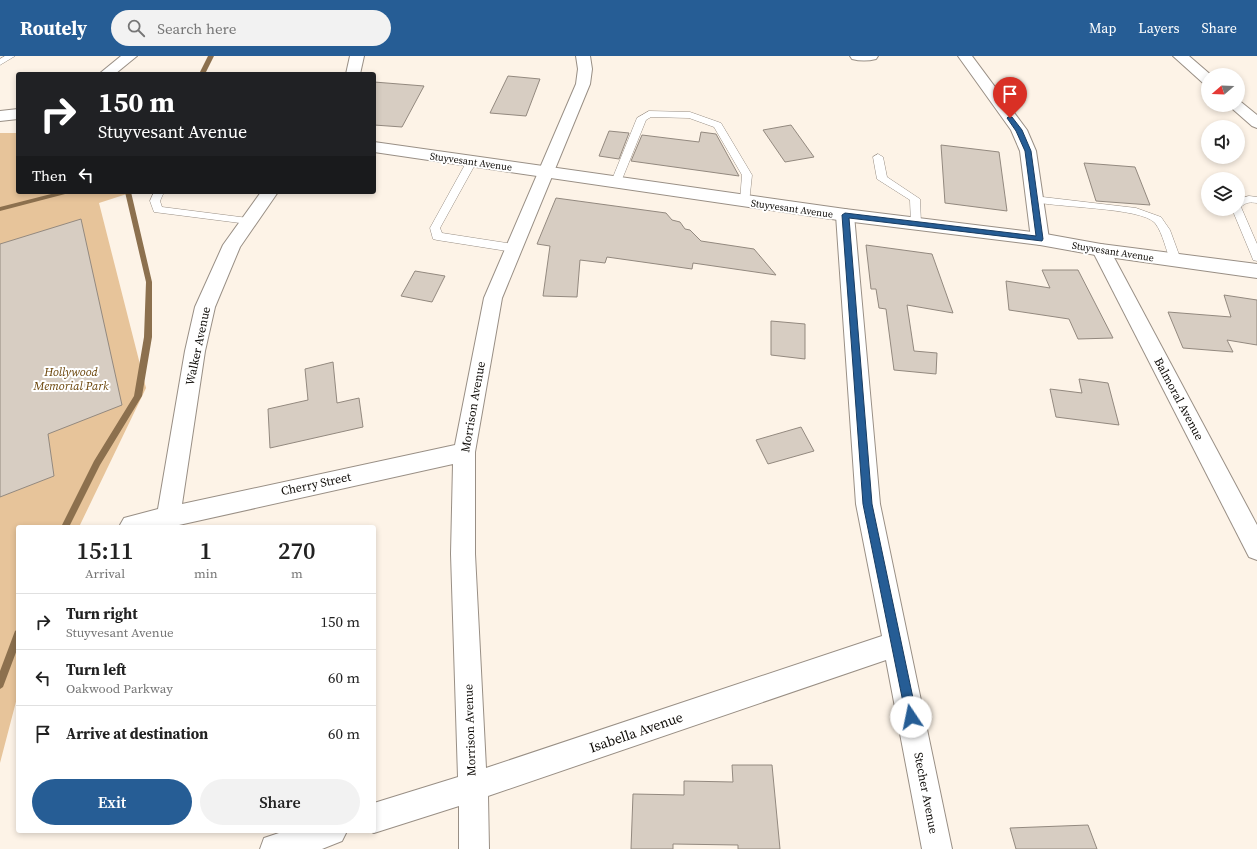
<!DOCTYPE html>
<style>
:root{--surface:#fff;--page:#f2f2f2;--text:#222;--muted:#767676;--line:#e0e0e0;--accent:#265d95}
body{margin:0;font-family:"Source Serif 4",serif;background:var(--page);color:var(--text);height:100vh;display:flex;flex-direction:column;font-size:15px;white-space:nowrap}
*{box-sizing:border-box;margin:0}
p{font-size:13px;color:var(--muted)}
.icon{flex:none;width:22px;height:22px;fill:none;stroke:currentColor;stroke-width:2;stroke-linecap:round;stroke-linejoin:round}
.map{position:relative;flex:1;overflow:hidden}
.drawer{position:absolute;left:16px;top:469px;width:360px;height:308px;display:flex;flex-direction:column;background:var(--surface);border-radius:4px;box-shadow:0 2px 6px #0003}
.drawer>*{flex:none}
.hud{position:absolute;left:16px;top:16px;width:360px;height:122px;border-radius:4px;box-shadow:0 2px 6px #0003;background:#202124;color:#fff;overflow:hidden}
.needle{width:26px;rotate:251deg}
.tools{position:absolute;left:1201px;top:12px;display:grid;gap:8px}
.tools a{display:grid;place-items:center;width:44px;height:44px;border-radius:50%;background:var(--surface);box-shadow:0 2px 6px #0003;font-size:20px}
.pin{position:absolute;display:grid;place-items:center;width:34px;height:34px;color:#fff;margin:-41px -17px;border-radius:50% 50% 50% 0;rotate:-45deg;box-shadow:0 0 4px #0007}
.pin .icon{rotate:45deg}
.me{position:absolute;width:44px;margin:-22px;rotate:349deg;stroke-linejoin:round;filter:drop-shadow(0 0 3px #0008)}
.turn{display:flex;align-items:center;gap:14px;height:84px;padding:0 16px;font-size:18px}
.turn .icon{width:52px;height:52px;stroke-width:2.5}
.turn b{display:block;font-size:28px;line-height:34px}
.then{display:flex;align-items:center;height:38px;padding:0 16px;background:#0003;gap:8px;font-size:15px}
.eta{display:flex;justify-content:space-evenly;align-items:center;height:68px;text-align:center}
.eta b{font-size:24px;font-weight:600;line-height:28px}
.action{display:flex;gap:8px;margin-top:auto;padding:8px 16px}
.action a{flex:1;height:46px;border-radius:24px;background:var(--accent);color:#fff;font-size:16px;font-weight:600;line-height:46px;text-align:center}
.action a+a{background:var(--page);color:var(--text)}
ul{padding:0;list-style:none}
li{display:flex;align-items:center;gap:12px;height:56px;padding:0 16px;border-top:1px solid var(--line)}
li div{flex:1}
li b{display:block;font-size:15px}
li em{font-style:normal}
header{display:flex;align-items:center;gap:24px;box-sizing:border-box;height:56px;padding:0 20px;background:var(--accent);color:#fff}
header strong{font-size:19px}
nav{display:flex;gap:22px;margin-inline-start:auto;font-size:14px}
.search{width:280px;height:36px;background:var(--page);display:flex;align-items:center;gap:10px;box-sizing:border-box;padding:0 14px;border-radius:22px;color:var(--muted);font-size:15px}
.map>svg:first-child{display:block}
.green{fill:#e7c49a}
.lines{fill:none;stroke-linecap:round;stroke-linejoin:round}
.stream{fill:#8c704e;fill-rule:evenodd}
.building{fill:#d7cdc2;stroke:#93897f}
.lane-casing{stroke:#998f85;stroke-width:1}
.street-casing{stroke:#998f85;stroke-width:2}
.secondary-casing{stroke:#998f85;stroke-width:2}
.lane{fill:#fff;fill-rule:evenodd}
.street{fill:#fff;fill-rule:evenodd}
.secondary{fill:#fff;fill-rule:evenodd}
.route{fill:#265d95;stroke:#193c61}
.labels{text-anchor:middle;stroke-width:4;stroke-linejoin:round;paint-order:stroke}
.far-street-label{font-size:10px;fill:#0e0b07;stroke:#fff}
.street-label{font-size:12px;fill:#0e0b07;stroke:#fff}
.park-label{font-size:12px;font-style:italic;fill:#694307;stroke:#fff}
.near-street-label{font-size:14px;fill:#0e0b07;stroke:#fff}
</style>
<header>
<strong>Routely</strong>
<div class="search"><svg class="icon" aria-label="search" viewBox="0 0 24 24"><circle cx="10" cy="10" r="6"/><path d="M15 15l6 6"/></svg>Search here</div>
<nav><a>Map</a><a>Layers</a><a>Share</a></nav>
</header>
<div class="map">
<svg width="1257" height="793" viewBox="0 0 1257 793">
<rect width="100%" height="100%" fill="#fdf3e7"/>
<!-- green -->
<path class="green" d="M0 77H18V136H133L99 147 146 332 79 471H18V638L0 707Z"/>
<g class="lines">
<!-- stream -->
<g class="stream">
<path d="M208 0H214L205 18H199Z"/>
<path d="M59 136H70L69 137 0 155V151Z"/>
<path d="M125 136H131L152 226V281L142 340 100 409 69 471H61L94 405 134 340 144 281 146 226Z"/>
<path d="M18 573V591L3 631 0 633V615L15 575Z"/>
</g>
</g>
<!-- building -->
<g class="building">
<path d="M508 20 540 23 526 60 490 57Z"/>
<path d="M374 26 424 30 402 71 374 69Z"/>
<path d="M791 69 814 101 785 106 763 74Z"/>
<path d="M609 75 629 77 619 103 599 100Z"/>
<path d="M701 76 716 78 739 120 631 105 642 79 699 86Z"/>
<path d="M941 89 999 96 1007 155 945 147Z"/>
<path d="M1084 107 1135 111 1150 149 1096 145Z"/>
<path d="M556 142 666 157 672 164 680 166 685 173 690 174 701 185 754 193 776 219 693 207 692 213 607 201 605 207 580 204 577 241 543 240 550 190 537 188Z"/>
<path d="M81 163 122 349 48 378 54 420 0 441V188Z"/>
<path d="M866 189 932 198 953 257 907 249 914 295 937 297 936 318 894 314 886 253 879 252 876 233H871Z"/>
<path d="M1042 214H1078L1113 282 1078 283 1069 263 1009 254 1006 225 1050 232Z"/>
<path d="M415 215 445 220 432 246 401 240Z"/>
<path d="M1224 239 1257 244V289L1227 284 1233 296 1183 292 1168 256 1231 261Z"/>
<path d="M771 265 805 268V303L771 299Z"/>
<path d="M333 306 337 347 359 342 363 371 270 392 268 353 308 344 305 313Z"/>
<path d="M1079 323 1108 327 1119 369 1056 361 1050 333 1082 337Z"/>
<path d="M801 371 814 395 768 408 756 384Z"/>
<path d="M732 709H772L780 793H738V789L673 788V793H631L633 738 684 739V725L733 726Z"/>
<path d="M1088 769 1097 793H1016L1010 772Z"/>
</g>
<g class="lines">
<defs>
<g id="lane">
<path d="M5 0H15L0 9V3Z"/>
<path d="M649 55 690 56 721 67 752 119 749 147 745 148 740 145 742 119 714 71 689 62 651 61 646 64 621 126 619 128H613L611 126 637 62Z"/>
<path d="M878 98 883 101 887 121 920 143 921 168 920 170 916 171 911 168 910 144 877 123 873 101Z"/>
<path d="M472 102 477 105 440 172 442 177 513 188 517 189 518 192 517 195 513 196 437 184 433 183 430 172 467 105Z"/>
<path d="M154 136H164L160 145 162 151 248 162 253 165 248 168 154 156 150 145Z"/>
<path d="M1034 140 1136 152 1161 161 1170 174 1181 204 1180 207H1172C1165 194 1164 179 1155 167 1141 151 1055 152 1030 145L1029 143 1030 141Z"/>
<path d="M1249 140 1257 141V147C1250 146 1246 146 1241 151L1257 188V205L1253 204 1252 201 1232 153H1238V143Z"/>
</g>
<g id="street">
<path d="M350 0H364L360 18H346Z"/>
<path d="M576 0H590L592 13 590 28 502 242 475 396V498L486 712 882 580 856 448 836 159 839 155 845 153 851 155 854 159 880 448 952 793H922L886 604 488 740 489 793H459V750L374 777 370 775H374V747L458 721 451 498 453 408 170 471H121L120 469 124 462 158 453 185 295 195 251 223 189 261 136H278L240 191 215 251 205 295 182 448 455 389 484 242 576 28 578 13Z"/>
<path d="M850 0H878L876 3C868 5 860 5 852 3Z"/>
<path d="M958 0H972L1027 74 1036 95 1049 183 1046 187 1040 189 1034 187 1031 183 1020 95 1011 74Z"/>
<path d="M1173 0H1189L1211 19H1208V28L1203 27Z"/>
<path d="M1238 45 1241 46 1257 59V72L1252 70 1228 49H1238Z"/>
<path d="M1101 188 1107 190 1110 194 1257 469V504L1249 501 1092 194 1095 190Z"/>
<path d="M285 775H347L342 785 322 793H260L264 782Z"/>
</g>
<g id="secondary">
<path d="M121 0H137L115 18H99Z"/>
<path d="M18 53V63L0 65V55Z"/>
<path d="M374 86 845 153 1040 177 1101 188 1257 208V222L1101 200 1040 189 845 165 374 96Z"/>
</g>
</defs>
<!-- lane casing -->
<use href="#lane" class="lane-casing"/>
<!-- street casing -->
<use href="#street" class="street-casing"/>
<!-- secondary casing -->
<use href="#secondary" class="secondary-casing"/>
<!-- lane -->
<use href="#lane" class="lane"/>
<!-- street -->
<use href="#street" class="street"/>
<!-- secondary -->
<use href="#secondary" class="secondary"/>
</g>
<!-- route -->
<path class="route" d="M1008 61H1012L1022 74 1031 95 1043 183 1042 185 849 162 872 448 917 661 915 665 911 667 907 665 906 661 863 448 842 159 845 157 1036 180 1025 95 1016 75 1007 62Z"/>
<g class="labels">
<!-- far-street labels -->
<g class="far-street-label">
<text transform="translate(471 105) rotate(8)" y="4">Stuyvesant Avenue</text>
<text transform="translate(792 152) rotate(8)" y="4">Stuyvesant Avenue</text>
<text transform="translate(1113 195) rotate(9)" y="4">Stuyvesant Avenue</text>
</g>
<!-- street labels -->
<g class="street-label">
<text transform="translate(198 290) rotate(-78)" y="4">Walker Avenue</text>
<text transform="translate(1179 343) rotate(62)" y="4">Balmoral Avenue</text>
<text transform="translate(473 351) rotate(-80)" y="4">Morrison Avenue</text>
<text transform="translate(316 428) rotate(-12)" y="4">Cherry Street</text>
<text transform="translate(470 674) rotate(-92)" y="4">Morrison Avenue</text>
<text transform="translate(926 737) rotate(79)" y="4">Stecher Avenue</text>
</g>
<!-- park labels -->
<g class="park-label">
<text x="71" y="320">Hollywood<tspan x="71" dy="14">Memorial Park</tspan></text>
</g>
<!-- near-street labels -->
<g class="near-street-label">
<text transform="translate(636 676) rotate(-19)" y="5">Isabella Avenue</text>
</g>
</g>
</svg>
<div class="tools">
<a><svg class="needle" viewBox="-14 -14 28 28"><path d="M0-13l5 13h-10z" fill="#e53935"/><path d="M0 13l5-13h-10z" fill="#767676"/></svg></a>
<a><svg class="icon" aria-label="sound" viewBox="0 0 24 24"><path d="M4 9h4l5-4v14l-5-4H4zM17 9q2 3 0 6"/></svg></a>
<a><svg class="icon" aria-label="layers" viewBox="0 0 24 24"><path d="M12 4l9 5-9 5-9-5zM3 14l9 5 9-5"/></svg></a>
</div>
<div class="pin" style="left:1010px;top:62px;background:#d93025"><svg class="icon" aria-label="arrive" viewBox="0 0 24 24"><path d="M6 21V4h12l-3 4 3 4H6"/></svg></div>
<svg class="me" style="left:911px;top:661px" viewBox="-20 -20 40 40"><circle r="19" fill="#fff"/><path d="M0-13L10 11 0 6-10 11z" fill="#265d95"/></svg>
<div class="hud">
<div class="turn"><svg class="icon" aria-label="right" viewBox="0 0 24 24"><path d="M7 20v-9h11M14 6l5 5-5 5"/></svg><div><b>150 m</b>Stuyvesant Avenue</div></div>
<div class="then">Then<svg class="icon" aria-label="left" viewBox="0 0 24 24"><path d="M17 20v-9H6M10 6l-5 5 5 5"/></svg></div>
</div>
<section class="drawer">
<div class="eta">
<div><b>15:11</b><p>Arrival</p></div>
<div><b>1</b><p>min</p></div>
<div><b>270</b><p>m</p></div>
</div>
<ul>
<li><svg class="icon" aria-label="right" viewBox="0 0 24 24"><path d="M7 20v-9h11M14 6l5 5-5 5"/></svg><div><b>Turn right</b><p>Stuyvesant Avenue</p></div><em>150 m</em></li>
<li><svg class="icon" aria-label="left" viewBox="0 0 24 24"><path d="M17 20v-9H6M10 6l-5 5 5 5"/></svg><div><b>Turn left</b><p>Oakwood Parkway</p></div><em>60 m</em></li>
<li><svg class="icon" aria-label="arrive" viewBox="0 0 24 24"><path d="M6 21V4h12l-3 4 3 4H6"/></svg><div><b>Arrive at destination</b></div><em>60 m</em></li>
</ul>
<div class="action"><a>Exit</a><a>Share</a></div>
</section>
</div>
